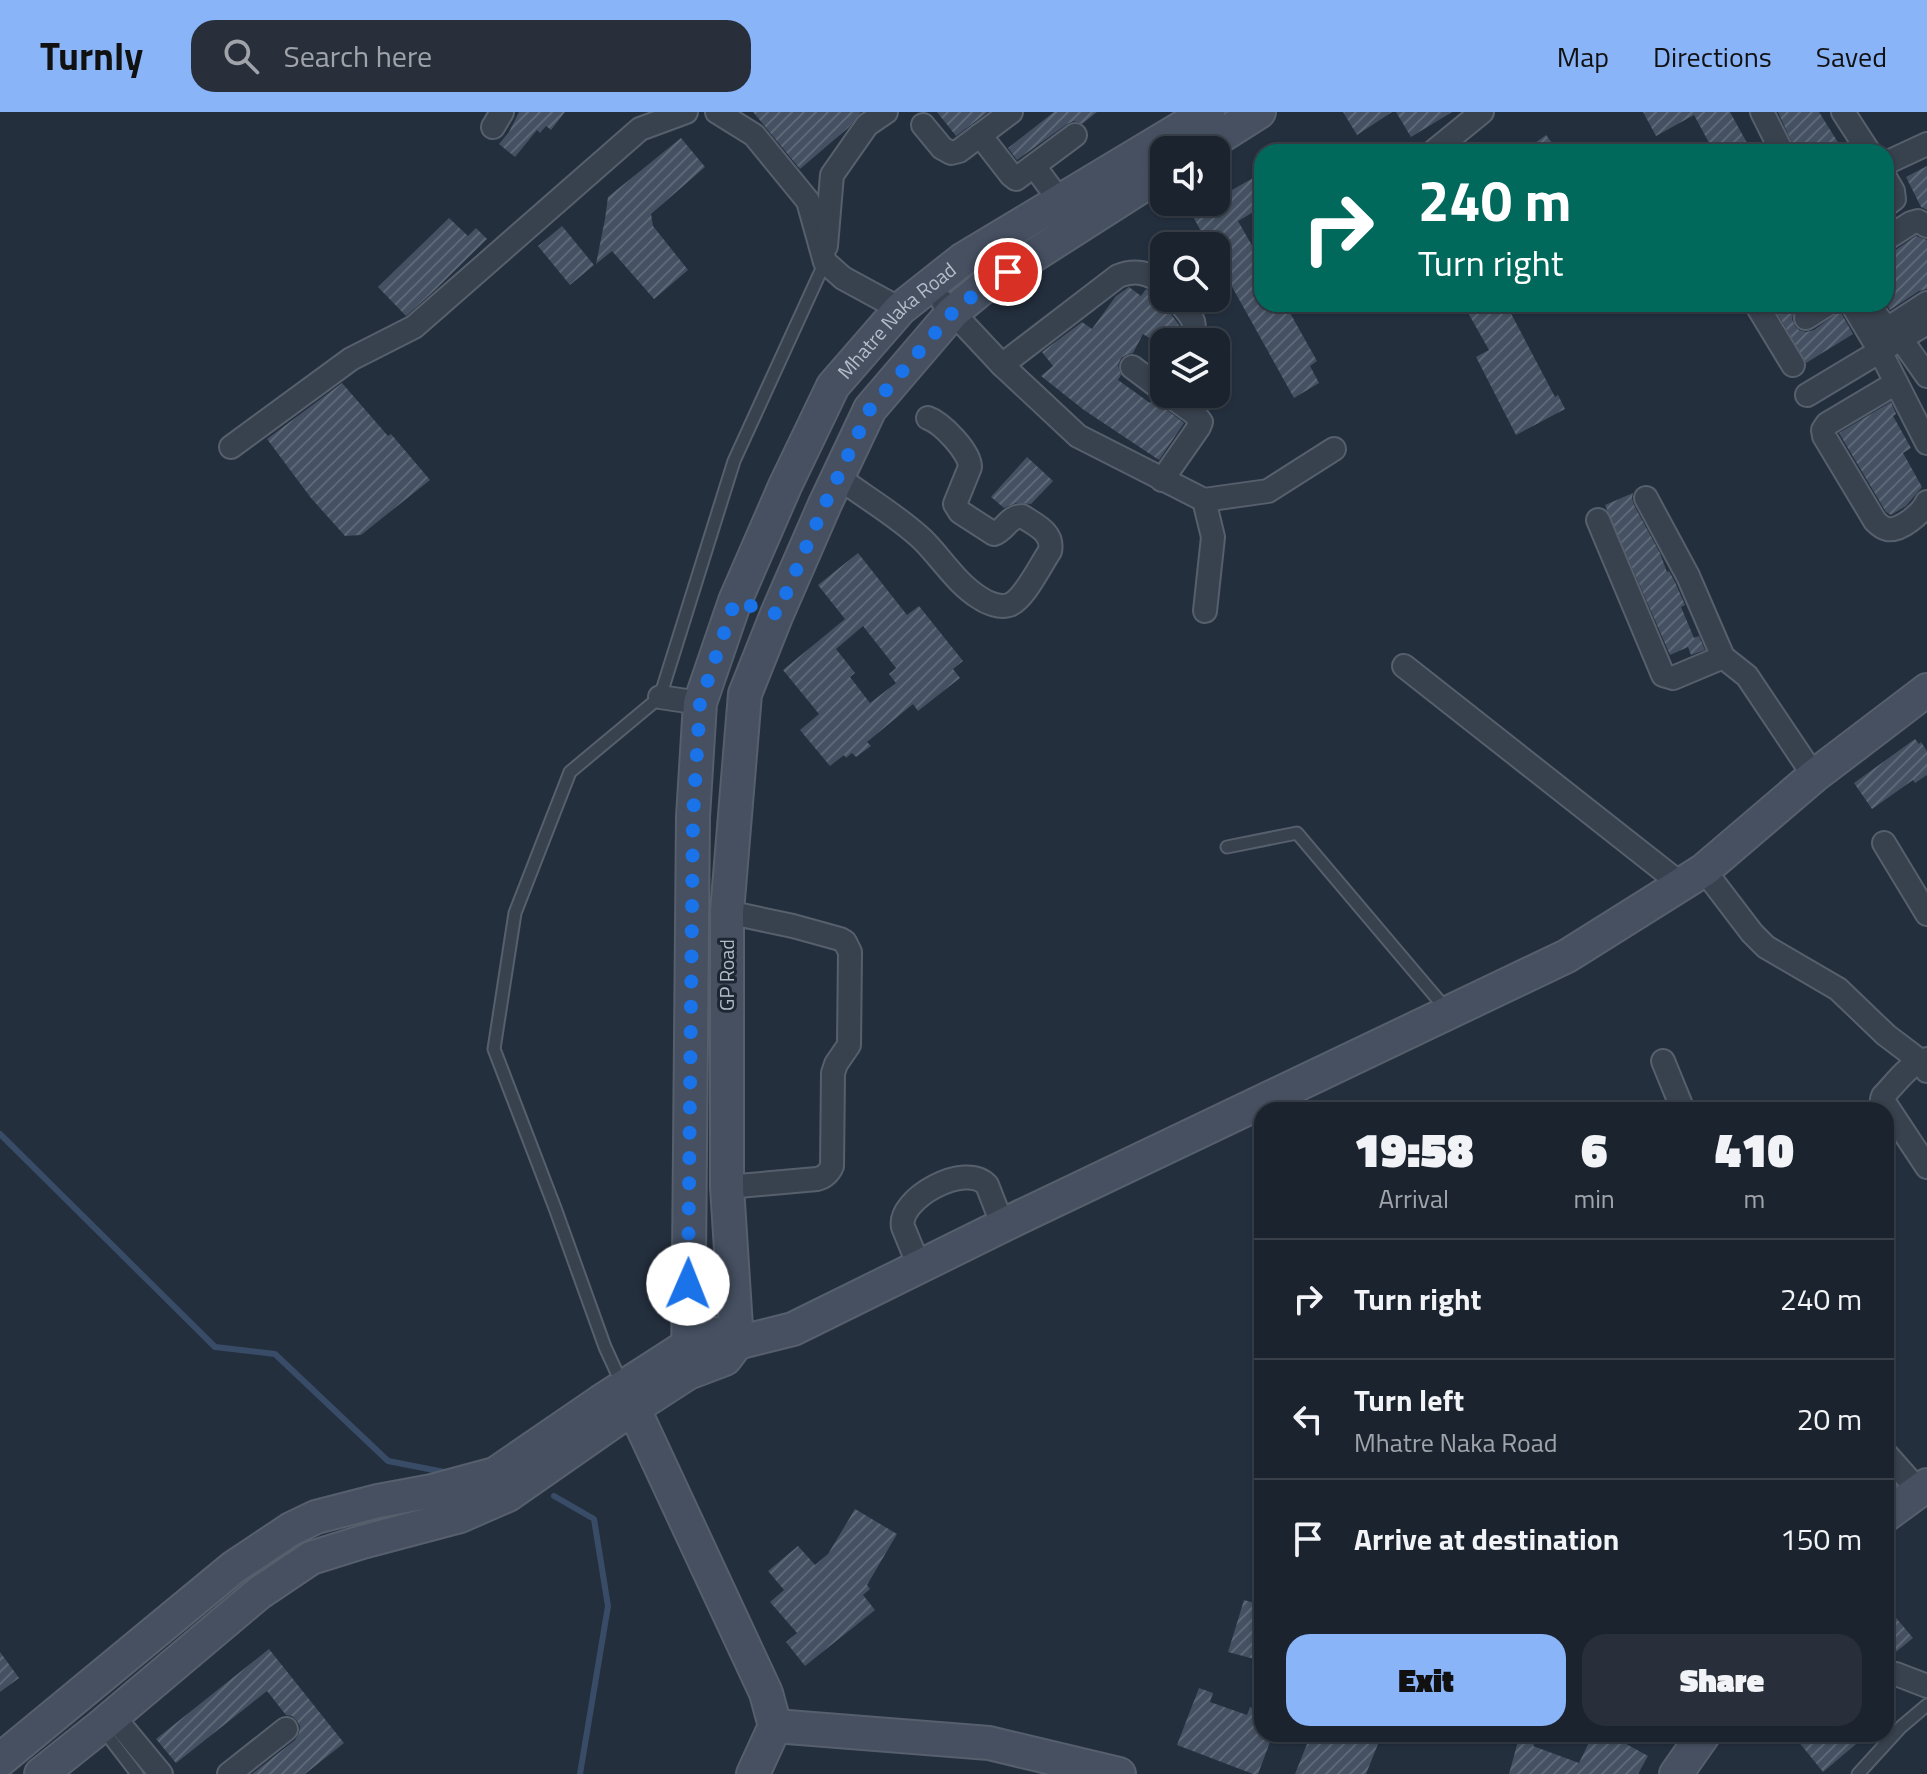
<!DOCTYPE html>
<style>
:root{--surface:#1b232e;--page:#282f3a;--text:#f1f3f6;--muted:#a0a4aa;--line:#39404a;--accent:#8ab4f8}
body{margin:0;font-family:"Titillium Web",sans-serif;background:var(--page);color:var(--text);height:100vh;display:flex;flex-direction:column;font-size:30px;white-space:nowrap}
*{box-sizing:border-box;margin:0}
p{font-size:26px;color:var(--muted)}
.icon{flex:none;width:44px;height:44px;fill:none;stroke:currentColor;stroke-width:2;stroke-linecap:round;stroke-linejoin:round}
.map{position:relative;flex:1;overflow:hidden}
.panel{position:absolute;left:1254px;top:990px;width:640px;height:640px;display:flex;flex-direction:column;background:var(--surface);border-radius:24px;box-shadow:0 2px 6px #0004,0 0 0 2px var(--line)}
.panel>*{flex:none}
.top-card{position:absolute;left:1254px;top:32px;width:640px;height:168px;border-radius:24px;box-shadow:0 2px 6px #0004,0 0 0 2px var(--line);background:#00695c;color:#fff;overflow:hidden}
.buttons{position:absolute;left:1150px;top:24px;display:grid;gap:16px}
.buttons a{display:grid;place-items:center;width:80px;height:80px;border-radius:16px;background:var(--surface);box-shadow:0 2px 6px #0004,0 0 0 2px var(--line);font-size:40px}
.pin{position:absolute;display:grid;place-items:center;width:68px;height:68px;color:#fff;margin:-34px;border:4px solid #fff;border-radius:50%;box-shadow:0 2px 8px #0007}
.me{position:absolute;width:88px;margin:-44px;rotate:1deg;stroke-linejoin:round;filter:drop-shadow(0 0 6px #0008)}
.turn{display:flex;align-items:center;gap:28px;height:168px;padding:0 32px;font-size:36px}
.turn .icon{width:104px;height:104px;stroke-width:2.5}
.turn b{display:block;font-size:56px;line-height:68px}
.eta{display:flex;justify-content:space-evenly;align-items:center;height:136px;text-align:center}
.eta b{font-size:48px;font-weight:800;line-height:56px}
.cta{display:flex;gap:16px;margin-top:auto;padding:16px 32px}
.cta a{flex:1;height:92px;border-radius:24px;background:var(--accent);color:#111;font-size:32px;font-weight:800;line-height:92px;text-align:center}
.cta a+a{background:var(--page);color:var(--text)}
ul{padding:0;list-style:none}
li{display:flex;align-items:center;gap:24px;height:120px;padding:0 32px;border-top:2px solid var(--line)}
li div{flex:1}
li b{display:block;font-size:30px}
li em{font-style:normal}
header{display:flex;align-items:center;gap:48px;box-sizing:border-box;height:112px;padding:0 40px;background:var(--accent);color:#111}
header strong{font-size:38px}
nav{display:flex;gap:44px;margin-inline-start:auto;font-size:28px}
.search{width:560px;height:72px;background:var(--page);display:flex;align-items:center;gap:20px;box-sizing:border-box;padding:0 28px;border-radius:24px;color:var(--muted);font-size:30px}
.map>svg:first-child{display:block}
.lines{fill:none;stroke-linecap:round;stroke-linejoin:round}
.stream{stroke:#394c67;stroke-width:6}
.building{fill:url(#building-hatch);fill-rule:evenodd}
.lane-casing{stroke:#565f6c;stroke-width:15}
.street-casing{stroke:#565f6c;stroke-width:26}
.secondary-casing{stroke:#565f6c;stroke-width:36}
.lane{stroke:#38414e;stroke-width:11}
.street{stroke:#38414e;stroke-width:22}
.secondary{stroke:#465061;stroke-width:32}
.route{stroke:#1a73e8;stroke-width:14;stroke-dasharray:0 25.2}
.labels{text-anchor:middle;stroke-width:6;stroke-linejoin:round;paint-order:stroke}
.street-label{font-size:20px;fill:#b4bcc9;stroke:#1d2633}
</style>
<header>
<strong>Turnly</strong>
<div class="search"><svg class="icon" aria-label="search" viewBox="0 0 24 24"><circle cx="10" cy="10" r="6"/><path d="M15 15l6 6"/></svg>Search here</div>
<nav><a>Map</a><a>Directions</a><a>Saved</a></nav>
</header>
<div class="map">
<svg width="1927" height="1662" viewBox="0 0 1927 1662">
<defs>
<pattern id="building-hatch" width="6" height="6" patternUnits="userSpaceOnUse" patternTransform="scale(2)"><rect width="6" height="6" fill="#455162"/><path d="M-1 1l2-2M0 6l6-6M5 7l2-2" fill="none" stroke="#5d6877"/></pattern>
</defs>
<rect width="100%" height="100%" fill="#242f3e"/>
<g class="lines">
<!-- stream -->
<g class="stream">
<path d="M0 1022 215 1235 275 1242 388 1349 444 1360"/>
<path d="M554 1384 594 1407 608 1494 580 1662"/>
</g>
</g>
<!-- building -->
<g class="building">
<path d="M519 0H565L551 18 546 14 540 21 537 18 515 45 499 32 509 20Z"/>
<path d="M753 0H861L848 16 800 57Z"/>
<path d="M937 0H988L956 24Z"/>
<path d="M1054 0H1097L1082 12 1074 9 1067 12 1017 48 1008 36Z"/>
<path d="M1343 0H1392L1357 23Z"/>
<path d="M1396 0H1452L1411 25Z"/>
<path d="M1643 0H1730L1752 40H1714L1694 3 1656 24Z"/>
<path d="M1778 0H1819L1844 40H1796Z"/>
<path d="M1546 23 1559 40H1523Z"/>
<path d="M681 26 705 55 651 102 653 114 688 158 654 187 612 139 596 152 605 107 608 85Z"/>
<path d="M1927 54V98L1921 95 1906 65Z"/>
<path d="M1262 61V95L1238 109 1262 151V192H1285L1317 249 1310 254 1319 271 1294 286 1216 146V134H1209L1191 101 1211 90H1216V87Z"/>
<path d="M449 106 468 124 476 116 487 127 435 178 406 204 378 175Z"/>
<path d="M562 114 594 153 570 173 538 134Z"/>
<path d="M1916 124 1927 128V177L1919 179 1890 198 1886 192V141L1894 139Z"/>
<path d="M1129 175 1141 184 1146 177 1162 185 1165 194 1179 213 1167 230H1164L1163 235 1143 222 1133 241 1126 243 1121 246 1118 253 1121 263 1118 268 1150 291 1152 288 1158 291 1184 311 1159 348 1084 298 1041 264 1053 254 1042 240 1082 210 1092 217 1116 184Z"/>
<path d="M1463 192H1506L1555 285 1558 283 1565 297 1516 323 1476 245 1489 238Z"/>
<path d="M1772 192H1802L1794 199 1792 207 1795 214 1799 218 1806 220 1814 218 1840 199 1853 222 1806 251Z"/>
<path d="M342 271 388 324 391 322 430 368 361 423 345 424 311 386 267 327Z"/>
<path d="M1891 290 1896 302 1893 304 1911 336 1903 341 1922 375 1906 394 1891 403 1886 400 1839 321Z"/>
<path d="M1027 345 1053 369 1031 392 1016 391 1004 396 991 385Z"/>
<path d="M1633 381 1632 386 1634 393 1660 441 1667 460 1669 459 1675 470 1685 493 1681 495 1694 526 1699 524 1705 538 1691 543 1688 535 1670 543 1605 393Z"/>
<path d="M858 441 907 503 919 494 963 549 953 557 960 566 918 599 913 592 867 630 871 634 856 645 852 641 846 646 844 643 830 654 800 618 819 602 783 558 845 507 818 473ZM863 514 896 556 889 562 896 571 870 591 850 565 855 561 836 537Z"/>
<path d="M1915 627 1919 632 1921 630 1927 639V663L1915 671 1913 668 1872 697 1854 671Z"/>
<path d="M855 1397 897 1422 867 1473 870 1477 863 1483 875 1498 805 1554 786 1530 797 1521 770 1490 784 1478 768 1459 798 1434 815 1453 828 1442Z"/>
<path d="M1244 1488 1262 1493V1545L1259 1544 1258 1548 1228 1540Z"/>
<path d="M1886 1494 1913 1526 1886 1548Z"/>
<path d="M269 1537 344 1631 305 1662H252L295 1628 299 1621 300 1614 297 1609 292 1604 286 1603 267 1579 176 1651 156 1627Z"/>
<path d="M0 1540 19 1566 0 1580Z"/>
<path d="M1199 1576 1213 1581 1210 1590 1247 1603 1250 1595 1262 1600V1622H1273L1258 1662H1253L1177 1633Z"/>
<path d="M1311 1622H1382L1366 1662H1295Z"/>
<path d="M1520 1622H1539L1533 1634 1579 1651 1593 1622H1608L1648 1644 1638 1662H1509Z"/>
<path d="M1806 1622H1868L1823 1660 1798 1629Z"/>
</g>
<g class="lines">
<defs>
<g id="lane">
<path d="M1227 735 1297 721 1446 897"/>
<path d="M622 1272 605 1235 555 1096 494 937 515 801 570 660 660 585 734 349 825 150"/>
<path d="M101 1615 137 1662"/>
<path d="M1858 1662 1901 1615 1927 1593"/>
</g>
<g id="street">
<path d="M717 0 754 23 808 89 825 150 843 166 900 197"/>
<path d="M1762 0 1782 40"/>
<path d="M1843 0 1869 40"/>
<path d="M923 13 942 36 951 41 959 39 1011 0"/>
<path d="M493 15 502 0"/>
<path d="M980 23 1011 63 1016 67 1075 23"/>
<path d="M1433 40 1482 0"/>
<path d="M1886 51 1927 32"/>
<path d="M1034 54 1060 89"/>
<path d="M1886 67 1893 79 1894 87 1886 93"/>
<path d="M1886 127 1911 111 1918 109 1927 114"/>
<path d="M826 134 832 63 867 13 886 0"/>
<path d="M1176 186C1189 203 1201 209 1189 230"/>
<path d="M943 190 1002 253 1078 324 1204 388 1268 379 1334 337"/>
<path d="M1756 192 1793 253"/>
<path d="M1852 192 1880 239 1927 331"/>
<path d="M1868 192 1887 217 1927 191"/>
<path d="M1806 206 1828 192"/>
<path d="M1901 227 1927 264"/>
<path d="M1002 253 1118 164C1136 157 1148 161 1164 171"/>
<path d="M1132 255 1164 279"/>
<path d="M1896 271 1827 312 1823 318 1824 324 1875 409C1878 412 1882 416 1887 417 1900 420 1922 401 1927 390"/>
<path d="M1807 283 1927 211"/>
<path d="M231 335 351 247 414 215 640 17 686 0"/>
<path d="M838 365C866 386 898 404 923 428 942 447 957 472 980 486 987 491 1000 496 1009 493 1024 488 1041 452 1050 439 1054 420 1035 413 1022 404 1009 404 1005 418 994 422L960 400 955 392 970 355C970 340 942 311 928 306"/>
<path d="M1162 368 1199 315 1201 310 1194 301 1168 282"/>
<path d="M1646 386 1688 464 1723 545 1747 564 1814 664"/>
<path d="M1204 388 1213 425 1205 499"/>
<path d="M1598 408 1663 563 1673 566 1723 545"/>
<path d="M1404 554 1682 773"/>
<path d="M660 585 700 591"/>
<path d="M1884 731 1927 802"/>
<path d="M1704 758 1752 821 1766 835 1838 877 1886 923 1919 948 1927 959"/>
<path d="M1927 947C1910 950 1895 972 1883 984L1882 987 1927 1055"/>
<path d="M1663 949 1683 998"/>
<path d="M727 1075 817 1067C825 1065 829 1061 832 1054L833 961 836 952 849 933 850 840 845 830 840 827 793 814 727 800"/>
<path d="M919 1154 903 1115C897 1087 966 1049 987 1073L1003 1114"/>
<path d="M1886 1342 1919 1379"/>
<path d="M1896 1562 1927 1574"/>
<path d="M113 1604 161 1662"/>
<path d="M229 1662 286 1617"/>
</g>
<g id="secondary">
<path d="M1199 38 1259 0"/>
<path d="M737 1231 727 1075V800L745 582 777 502 825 392 870 297 953 200 981 177 1164 60"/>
<path id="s1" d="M688 1261 693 705 700 591 735 489 785 374 833 274 900 197 962 148 1208 0"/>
<path d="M625 1278 766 1581 775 1614"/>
<path d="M1886 1403 1927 1373"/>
<path d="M0 1648 234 1455 291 1417 316 1405 378 1389 432 1379 495 1362 600 1290 687 1234 716 1222 737 1231 793 1217 1022 1104 1567 844 1704 758 1814 664 1927 578"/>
<path d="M41 1662 100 1615 259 1481 311 1446 362 1430 460 1404 508 1383 617 1307 688 1261 725 1247 737 1231"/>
<path d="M753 1662 775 1614 989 1631 1119 1662"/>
<path d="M1676 1662 1704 1622"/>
</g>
</defs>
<!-- lane casing -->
<use href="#lane" class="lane-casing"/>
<!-- street casing -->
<use href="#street" class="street-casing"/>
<!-- secondary casing -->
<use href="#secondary" class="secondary-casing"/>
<!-- lane -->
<use href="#lane" class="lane"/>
<!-- street -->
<use href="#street" class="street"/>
<!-- secondary -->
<use href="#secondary" class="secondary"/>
</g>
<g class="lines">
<!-- route -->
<path class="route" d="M688 1172 693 705 700 591 735 489 777 502 825 392 870 297 953 200 981 177 1008 160"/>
</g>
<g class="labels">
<!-- street labels -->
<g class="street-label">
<text dy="7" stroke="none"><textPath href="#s1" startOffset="1106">Mhatre Naka Road</textPath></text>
<text transform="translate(727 863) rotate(-90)" y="7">GP Road</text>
</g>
</g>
</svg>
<div class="buttons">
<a><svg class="icon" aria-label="sound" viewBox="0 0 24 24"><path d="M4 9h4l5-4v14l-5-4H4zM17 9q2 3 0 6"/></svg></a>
<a><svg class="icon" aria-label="search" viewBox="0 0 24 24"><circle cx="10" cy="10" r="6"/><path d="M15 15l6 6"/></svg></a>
<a><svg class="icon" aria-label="layers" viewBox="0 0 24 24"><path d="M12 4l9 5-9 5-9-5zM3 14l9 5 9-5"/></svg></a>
</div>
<div class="pin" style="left:1008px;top:160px;background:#d93025"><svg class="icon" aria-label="arrive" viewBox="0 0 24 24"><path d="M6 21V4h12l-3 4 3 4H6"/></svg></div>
<svg class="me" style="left:688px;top:1172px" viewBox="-20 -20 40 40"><circle r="19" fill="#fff"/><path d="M0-13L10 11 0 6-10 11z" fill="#1a73e8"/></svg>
<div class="top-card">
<div class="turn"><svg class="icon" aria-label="right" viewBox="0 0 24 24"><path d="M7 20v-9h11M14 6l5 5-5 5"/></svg><div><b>240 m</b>Turn right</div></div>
</div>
<section class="panel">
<div class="eta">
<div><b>19:58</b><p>Arrival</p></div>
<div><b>6</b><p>min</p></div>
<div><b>410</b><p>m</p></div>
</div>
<ul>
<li><svg class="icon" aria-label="right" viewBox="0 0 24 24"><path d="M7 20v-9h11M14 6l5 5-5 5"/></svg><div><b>Turn right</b></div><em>240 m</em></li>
<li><svg class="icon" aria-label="left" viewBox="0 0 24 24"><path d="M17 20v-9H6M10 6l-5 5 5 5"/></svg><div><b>Turn left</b><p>Mhatre Naka Road</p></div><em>20 m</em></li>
<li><svg class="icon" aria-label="arrive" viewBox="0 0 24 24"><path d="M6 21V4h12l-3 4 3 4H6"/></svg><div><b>Arrive at destination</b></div><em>150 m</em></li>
</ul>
<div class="cta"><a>Exit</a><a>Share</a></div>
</section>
</div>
